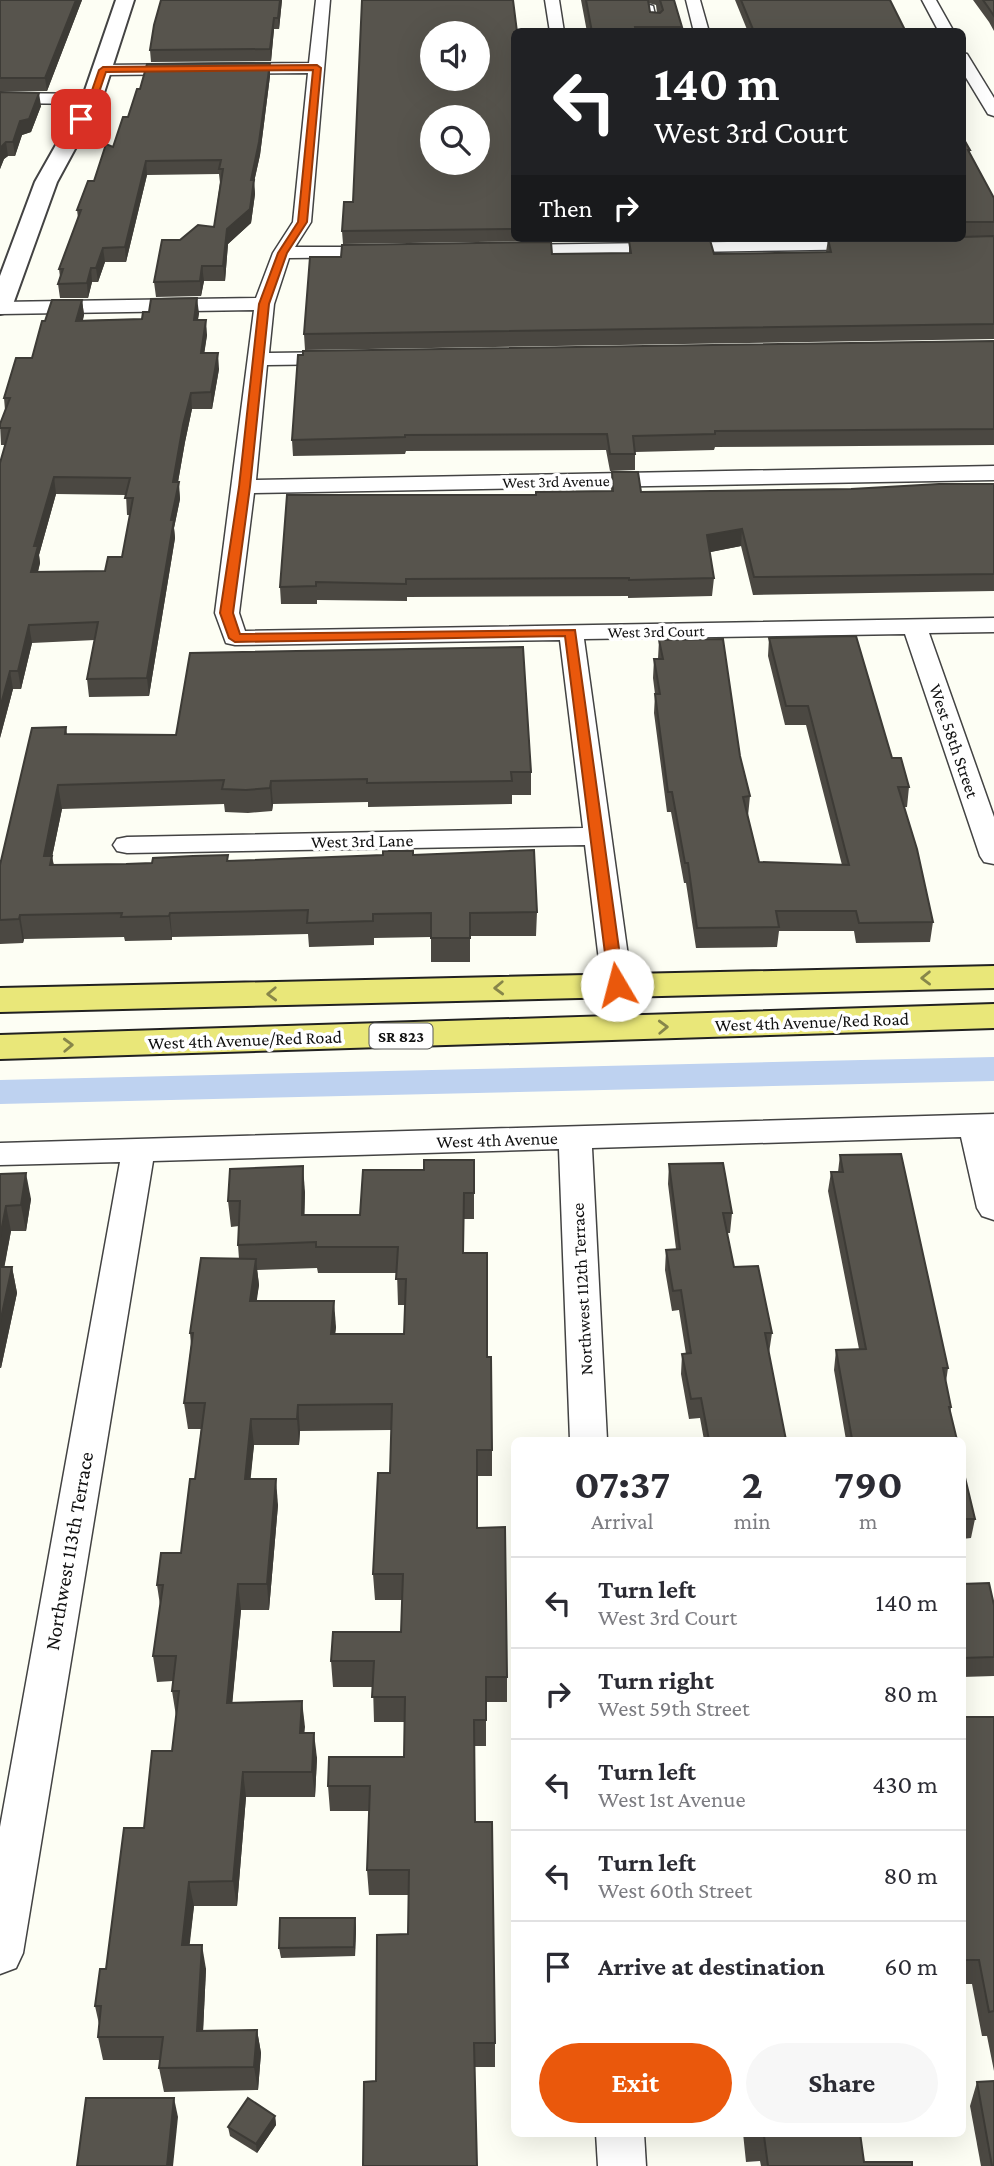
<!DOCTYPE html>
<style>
:root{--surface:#fff;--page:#f7f7f7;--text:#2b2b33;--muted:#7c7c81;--line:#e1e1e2;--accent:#ea580c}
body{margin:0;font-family:"Crimson Pro",serif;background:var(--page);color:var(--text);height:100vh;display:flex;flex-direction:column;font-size:26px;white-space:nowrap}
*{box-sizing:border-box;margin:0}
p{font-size:23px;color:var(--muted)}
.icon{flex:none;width:38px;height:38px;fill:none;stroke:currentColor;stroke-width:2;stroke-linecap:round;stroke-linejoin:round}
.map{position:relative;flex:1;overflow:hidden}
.sheet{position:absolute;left:511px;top:1437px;width:455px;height:700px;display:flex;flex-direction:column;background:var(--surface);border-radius:10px;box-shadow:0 7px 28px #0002}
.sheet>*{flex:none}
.banner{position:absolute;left:511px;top:28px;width:455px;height:214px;border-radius:10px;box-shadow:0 7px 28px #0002;background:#202124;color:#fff;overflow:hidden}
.tools{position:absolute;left:420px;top:21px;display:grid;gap:14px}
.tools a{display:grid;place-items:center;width:70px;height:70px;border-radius:50%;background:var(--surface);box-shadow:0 7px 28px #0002;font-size:35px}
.pin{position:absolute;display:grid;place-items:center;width:60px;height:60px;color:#fff;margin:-30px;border-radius:14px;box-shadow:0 4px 10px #0006}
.me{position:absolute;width:77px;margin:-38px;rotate:352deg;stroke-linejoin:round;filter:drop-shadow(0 0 5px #0008)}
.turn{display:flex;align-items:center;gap:24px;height:147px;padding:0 28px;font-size:32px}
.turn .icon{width:91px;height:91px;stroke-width:2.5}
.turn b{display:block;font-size:49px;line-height:60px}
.then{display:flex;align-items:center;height:66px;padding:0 28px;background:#0003;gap:14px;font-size:26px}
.eta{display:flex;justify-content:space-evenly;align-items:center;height:119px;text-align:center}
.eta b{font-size:42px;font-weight:700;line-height:49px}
.cta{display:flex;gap:14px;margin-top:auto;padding:14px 28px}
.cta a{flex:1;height:80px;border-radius:42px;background:var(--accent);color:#fff;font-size:28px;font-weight:700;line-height:80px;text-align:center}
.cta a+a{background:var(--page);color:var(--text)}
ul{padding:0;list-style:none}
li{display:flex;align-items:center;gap:21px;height:91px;padding:0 28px;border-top:2px solid var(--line)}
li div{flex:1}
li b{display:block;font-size:26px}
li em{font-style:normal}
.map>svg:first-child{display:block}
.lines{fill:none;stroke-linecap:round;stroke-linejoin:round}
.canal{fill:#bed2f0;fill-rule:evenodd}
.service-casing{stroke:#434343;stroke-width:3}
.minor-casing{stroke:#434343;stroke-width:3}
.tertiary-casing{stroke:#434343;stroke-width:4}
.primary-casing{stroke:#212121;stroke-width:4}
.service{fill:#fff;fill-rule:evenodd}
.minor{fill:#fff;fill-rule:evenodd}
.tertiary{fill:#fff;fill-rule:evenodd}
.primary{fill:#e9e779;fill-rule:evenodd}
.wall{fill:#4b4842;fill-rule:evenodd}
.shaded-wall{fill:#3d3b36}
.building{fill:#57544d;stroke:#3d3b36;stroke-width:2;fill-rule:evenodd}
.oneway{stroke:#87864a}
.route{fill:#ea580c;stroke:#983908;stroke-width:2}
.labels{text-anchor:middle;stroke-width:7;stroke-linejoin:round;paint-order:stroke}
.far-street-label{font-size:16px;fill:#101010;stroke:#fff}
.shield{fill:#fff;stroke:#585858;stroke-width:2}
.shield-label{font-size:16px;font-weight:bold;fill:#101010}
.street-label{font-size:18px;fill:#101010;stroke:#fff}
.near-street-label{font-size:21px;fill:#101010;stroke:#fff}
</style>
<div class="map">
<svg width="994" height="2166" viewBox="0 0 994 2166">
<rect width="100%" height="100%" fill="#fdfef4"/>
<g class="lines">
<!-- canal -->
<path class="canal" d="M994 1057V1081L0 1104V1080Z"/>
<defs>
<path id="service" d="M646 4 653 6 659 32H651Z"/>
<g id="minor">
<path d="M316 0H330L311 222 295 247H384L393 252 384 257 289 258 274 304 269 353 342 352 349 354 352 358 349 362 342 364 267 365 256 480 994 466V480L254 493 239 613 245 631 994 618V632L929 633 994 817V864L984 862 980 856 905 634 584 639 632 985 628 992 617 994 606 992 602 985 585 845 127 853 117 851 113 845 117 839 127 837 583 828 560 640 235 645 226 643 215 613 254 310 0 314V302L256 298 273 253 293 222 308 73 103 75 95 70 103 65 309 63Z"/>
<path d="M545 0H559L564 32H550Z"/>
<path d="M686 0H700L709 32H694Z"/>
<path d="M922 0H936L954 32H939Z"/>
<path d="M962 53 967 54 994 98V116L988 114 962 71Z"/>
<path d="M0 93 92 94 100 99 92 104 0 103Z"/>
<path d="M870 240 876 241 879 245 876 249 509 255 500 250 509 245Z"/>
<path d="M994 1114V1220L982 1216 977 1208 961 1137 592 1148 607 1440H570L559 1149 153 1161 23 1953 16 1968 0 1974V1827L120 1162 0 1165V1143Z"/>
<path d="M596 2133H644L646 2166H598Z"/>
</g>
<path id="tertiary" d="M116 0H134L102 99 57 182 12 307 8 312 0 314V276L35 182 82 99Z"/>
<g id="primary">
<path d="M994 966V988L0 1012V988Z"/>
<path d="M994 1004V1028L0 1059V1035Z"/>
</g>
</defs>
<!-- service casing -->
<use href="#service" class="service-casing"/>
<!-- minor casing -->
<use href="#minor" class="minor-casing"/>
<!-- tertiary casing -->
<use href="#tertiary" class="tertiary-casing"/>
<!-- primary casing -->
<use href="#primary" class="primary-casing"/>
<!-- service -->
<use href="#service" class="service"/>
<!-- minor -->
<use href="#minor" class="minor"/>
<!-- tertiary -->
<use href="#tertiary" class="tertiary"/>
<!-- primary -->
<use href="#primary" class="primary"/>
</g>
<!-- wall -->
<g class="wall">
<path d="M0 0H82L47 91H0Z"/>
<path d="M161 0H282L279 29H274L271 61 151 62 150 50Z"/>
<path d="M581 0H674L682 27 681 32H587ZM648 3 656 5 657 13 650 12Z"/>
<path d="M735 0H890L906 32H748Z"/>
<path d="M973 0H994V31L989 22Z"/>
<path d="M514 32V238H549V241L343 244 342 231 353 202Z"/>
<path d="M270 63V76L260 155 254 182 255 194 251 223 228 244 225 281H204L201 296 156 297 154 282 180 240 214 227 220 183 219 174 147 175 126 262H105L98 282H92L88 298H60L58 284 60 277 59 269 78 218 77 210 113 147 128 117Z"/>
<path d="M0 92 41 106 31 132 22 135 15 156H8L4 159 0 169Z"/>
<path d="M962 136 970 150 969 154 994 198V339L305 350 304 334 552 254 629 253V241L714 254 826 252 828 239 962 238Z"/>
<path d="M627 238H706V240L627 241Z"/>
<path d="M82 300 84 315 83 320 142 319 199 313 198 320 207 335 204 353 219 369 212 409H192L185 442 178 482 180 499 174 528 175 538 149 696 89 697 87 679 95 640 32 643 21 689H13L0 738 6 445H1L0 424 5 410 4 398 32 358 45 321ZM56 494 126 495 127 515H130L122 557 105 571 38 572 40 563 39 555Z"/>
<path d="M994 341V445L715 447 714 450 635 452V470L610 471 606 450 406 451 405 454 293 456 292 440Z"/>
<path d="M612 472 641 492 851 489 994 484V591L753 595 741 546 710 552 714 578 712 596 628 598V596L407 597V601L317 600V604H281L280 587 611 491Z"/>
<path d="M769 638 892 758 909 787 907 807H904L933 922 930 942 856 943 854 931H779L777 947 696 948 686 883H684L671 812H667L654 713 655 694 653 678 654 659H658L659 640 740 756 750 796 748 816 759 862 842 865 806 725H785L768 656Z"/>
<path d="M66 727 67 734 531 772V795H512V804L368 807V802L273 804 272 811 248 813 225 812 224 804 62 809 52 857 54 865 126 864 413 855 537 912 536 936H470V962H431V937L374 938V945L309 947 308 934 172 937V940L125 941 124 937 24 939 23 943 0 944V865Z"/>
<path d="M840 1155 948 1368 946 1382 951 1407 950 1413 957 1440H846L834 1370 836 1350 859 1349 828 1191 831 1172H838Z"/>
<path d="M474 1160V1219H464V1253L487 1357 492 1414V1476H478L477 1528 507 1677V1702H486V1746H474L475 1822 495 2043V2067H475L376 2081 408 1934 409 1895H369L367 1870 369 1811H330L328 1786 404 1757V1722H374L373 1687H333L331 1661 401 1632 402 1600H375L373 1574 390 1473 391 1430 300 1431 299 1445H254L250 1479 278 1505 269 1610H241L232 1703 302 1701 304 1733 317 1758 315 1797H246L237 1906H194L189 1945 206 1969 203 2030H257L261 2053 258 2090 164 2092 159 2068 160 2060H103L98 2037 99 2024 95 2006 106 1969 144 1828 172 1751 176 1716 172 1691 173 1681 157 1682 153 1656 160 1605 157 1585 181 1553 195 1479 201 1429H188L184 1403 191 1345 190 1333 239 1259 238 1245 239 1226 231 1227 228 1201 305 1192 304 1215H360L424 1170ZM317 1268 318 1273H397L398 1305H405L404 1334H335L336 1327 256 1301 259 1285 257 1270Z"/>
<path d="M669 1164 732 1213 730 1233H727L734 1267 772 1333 769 1353 786 1440H704L700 1418 689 1419 681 1374 682 1354H686L679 1310 672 1311 665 1270 666 1250 676 1249 668 1184Z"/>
<path d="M0 1174 31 1199 26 1231H11L4 1267H12L17 1293 1 1368H0Z"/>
<path d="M962 1465 975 1519 971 1538 962 1539Z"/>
<path d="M962 1584 994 1605V1676L962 1677Z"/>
<path d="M962 1717H994V2071L987 2036H982L972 1984H962Z"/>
<path d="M355 1918 356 1928 355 1956 281 1958 279 1948Z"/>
<path d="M977 2082 994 2166H981L970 2106Z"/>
<path d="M275 2116 276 2125 257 2153 230 2136 228 2127Z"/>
<path d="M743 2133H860L864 2162 912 2166H761L760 2161 746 2162Z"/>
</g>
<!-- shaded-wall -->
<g class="shaded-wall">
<path d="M76 0H82L47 91 45 78Z"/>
<path d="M280 0H282L279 29 278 18Z"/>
<path d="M274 18V29L271 61 270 49Z"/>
<path d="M270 63V76L260 155 254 182 255 194 251 223 228 244 225 281 223 266 227 229 251 180Z"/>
<path d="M39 93 41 106 31 132 22 135 15 156 13 142 20 121Z"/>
<path d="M6 142 8 156 4 159 0 169V151L2 146Z"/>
<path d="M146 161 147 175 126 262 125 247Z"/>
<path d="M103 248 105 262 98 282 96 268Z"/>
<path d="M202 266 204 281 201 296 200 281Z"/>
<path d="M91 268 92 282 88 298 87 283Z"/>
<path d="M197 298 199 313 195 335 194 320Z"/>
<path d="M82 300 84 315 78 336 76 321Z"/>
<path d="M206 320 207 335 202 369 201 353Z"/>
<path d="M218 353 219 369 212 409 211 392Z"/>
<path d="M191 393 192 409 185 442 175 499 173 482 183 425Z"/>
<path d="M54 477 56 494 39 555 40 563 33 589 31 572 34 546Z"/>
<path d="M179 482 180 499 174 528 175 538 149 696 147 678 171 520Z"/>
<path d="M742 529 741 546 706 553 707 535Z"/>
<path d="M29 625 32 643 21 689 18 671Z"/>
<path d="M10 671 13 689 0 738V708Z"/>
<path d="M271 781 273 804 272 811 270 788Z"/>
<path d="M58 785 62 809 52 857 56 879 44 856Z"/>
<path d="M170 913 172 937V940L169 916Z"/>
<path d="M20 915 24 939 23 943 19 919Z"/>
<path d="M303 1166 305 1192 304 1241 302 1215Z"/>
<path d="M26 1173 31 1199 26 1231 21 1205Z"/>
<path d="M6 1206 11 1231 0 1291V1237Z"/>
<path d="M256 1259 259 1285 253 1327 250 1301Z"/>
<path d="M12 1267 17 1293 1 1368 0 1361V1323Z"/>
<path d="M334 1301 336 1327 332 1360 331 1334Z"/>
<path d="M298 1405 300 1431 299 1445 297 1419Z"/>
<path d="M251 1419 254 1445 248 1505 245 1479Z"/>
<path d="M276 1479 278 1505 269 1610 267 1584Z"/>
<path d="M238 1584 241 1610 230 1728 227 1703Z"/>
<path d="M302 1701 305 1727 302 1758 300 1733Z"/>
<path d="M314 1733 317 1758 315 1797 312 1772Z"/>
<path d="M243 1772 246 1797 237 1906 233 1881Z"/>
<path d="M189 1882 194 1906 187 1969 182 1945Z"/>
<path d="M355 1918 356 1928 355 1956 354 1947Z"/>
<path d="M202 1945 206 1969 202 2054 197 2031Z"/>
<path d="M257 2030 261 2053 258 2090 254 2067Z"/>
<path d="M174 2098 178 2117 173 2166H167Z"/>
<path d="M275 2116 276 2125 257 2153 256 2144Z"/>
</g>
<!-- building -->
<g class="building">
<path d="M0 0H76L45 78H0Z"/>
<path d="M161 0H280L278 18H274L270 49 150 50 154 25Z"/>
<path d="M362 0H513L517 32H514V229L342 231 344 202H353ZM432 33H478V79H432ZM432 117H478V163H432Z"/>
<path d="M586 0H648L650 12 660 13 663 10 660 0H674L682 27H635L636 32H592Z"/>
<path d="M741 0H890L906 32H754Z"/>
<path d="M983 0H994V16L990 10Z"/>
<path d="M270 63 259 142 251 180H254L250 209 227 229 223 266H202L200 281 154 282 162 240H180L198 225 214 227 223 169H219L221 160 146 161 125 247 103 248 96 268H91L87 283 58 284 63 269H59L81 210H77L88 181H94L106 144 113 147 123 117H128L137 89H140L147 64Z"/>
<path d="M0 92 39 93 29 119 20 121 13 142H6L2 146 0 151Z"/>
<path d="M962 136 970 150H968L994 198V222H962Z"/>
<path d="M994 236V324L304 334 310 257H341L342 245 551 242 552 254 631 253 629 241 710 240 714 254 831 252 828 239 962 238V237Z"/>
<path d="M197 298 194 320H206L201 353H218L211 392 191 393 183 425 173 482H179L171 520H174L147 678 87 679 98 622 29 625 18 671H10L0 708V463L10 428H0V424L10 398H4L16 358H32L42 321H45L52 300H82L76 321 142 319 143 312H149L151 299ZM54 477 130 478 125 498H133L122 557H108L105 571 31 572 38 546H34Z"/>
<path d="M994 341V429L715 431V434L633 436 635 454H610L607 434 405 435V437L292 440 298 355H303V351Z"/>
<path d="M612 472H638L641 492 851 489 939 484H994V574L754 577 742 529 707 535 714 578 629 580V578L406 579V584L316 582V586L280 587 287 495H536V492L613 491Z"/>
<path d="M856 636 892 758H901L909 787H898L917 849 933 922 859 923 856 911H776L779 927 697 928 688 863H685L672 792H668L655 694H660L654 659H663L659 640 723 639 740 756 750 796 743 797 759 862 849 865 808 706H786L769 638Z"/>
<path d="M523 647 531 772H511L512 781 367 783V779L271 781 270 788 246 790 222 789 224 780 58 785 44 856H52L50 865 126 864 152 863 153 858 193 856 228 855 227 861 383 855V851H413V855L534 850 537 912 470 913V938H431V913L373 914V921L307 923 308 910 170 913 169 916 121 917 122 913 20 915 19 919 0 920V865L32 728 66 727 65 734 176 735 190 653Z"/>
<path d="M901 1154 948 1368H943L951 1407H949L957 1440 852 1439 836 1350 866 1349 831 1172H843L840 1155Z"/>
<path d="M424 1160H474V1193H464L463 1253H487V1357H491L492 1450H477V1528L505 1527 507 1677H486V1720H474L475 1822H492L495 2043H474L477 2166H363L364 2082 376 2081 377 1935 408 1934 409 1870H367L370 1786H328L329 1757H404L405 1697H372L374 1661H331L333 1632H401L403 1574H373L378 1473H390L392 1404 298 1405 297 1419H251L245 1479H276L267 1584H238L227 1703 302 1701 300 1733H314L312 1772H243L233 1881 189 1882 182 1945H202L197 2031 257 2030 254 2067 159 2068 163 2037H98L101 2006H95L100 1969H106L124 1828H144L152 1751H172L179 1691H172L176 1656H153L163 1585H157L161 1553H181L190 1479H195L205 1403H184L193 1333H190L201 1258 256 1259 250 1301H334L331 1334H404L406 1279H396L398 1247H316V1242L238 1245 240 1201H228L230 1169 303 1166 302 1215H360L363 1170H424Z"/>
<path d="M723 1163 732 1213H723L734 1267 758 1266 772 1333H765L786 1440H709L701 1398 691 1399 682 1354 691 1353 681 1290 673 1291 666 1250 680 1249 669 1164Z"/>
<path d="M26 1173 21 1205 6 1206 0 1237V1174Z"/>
<path d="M0 1267H12L0 1323Z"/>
<path d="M962 1465 975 1519H962Z"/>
<path d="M989 1583 994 1605V1657L962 1658V1584Z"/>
<path d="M962 1717H994V2011L989 2012 979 1960H962Z"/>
<path d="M280 1918H355L354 1947 279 1948Z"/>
<path d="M994 2081V2166H992L977 2082Z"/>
<path d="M86 2098H174L167 2166H77Z"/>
<path d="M248 2098 275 2116 256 2144 228 2127Z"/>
<path d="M749 2133H860L864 2162H912V2166H768L764 2136H750Z"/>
</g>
<!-- one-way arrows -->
<defs><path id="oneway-chevron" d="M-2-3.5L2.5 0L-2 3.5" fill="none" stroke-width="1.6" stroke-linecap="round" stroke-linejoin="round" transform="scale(1.75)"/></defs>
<g class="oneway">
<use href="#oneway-chevron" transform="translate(926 978) rotate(179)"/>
<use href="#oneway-chevron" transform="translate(499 988) rotate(178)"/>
<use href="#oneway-chevron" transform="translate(272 994) rotate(178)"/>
<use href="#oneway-chevron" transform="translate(663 1027) rotate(-2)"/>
<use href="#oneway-chevron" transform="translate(68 1045) rotate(-2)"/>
</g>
<!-- route -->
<path class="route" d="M317 65 321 68 307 222 287 253 269 304 250 487 233 613 240 634 575 630 624 985 622 988 617 989 609 985 565 636 235 642 229 638 220 613 239 487 259 304 278 253 298 222 313 70 106 72C100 88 95 111 81 122L77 119 89 99 99 70 103 67Z"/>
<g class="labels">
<!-- far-street labels -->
<g class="far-street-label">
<text transform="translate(556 481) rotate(-1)" y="6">West 3rd Avenue</text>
<text transform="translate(656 631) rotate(-1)" y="6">West 3rd Court</text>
</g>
<!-- shield labels -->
<rect class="shield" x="369.5" y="1023.5" width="63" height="25" rx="5"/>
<g class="shield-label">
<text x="401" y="1042">SR 823</text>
</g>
<!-- street labels -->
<g class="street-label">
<text transform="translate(954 741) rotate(71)" y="6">West 58th Street</text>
<text transform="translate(362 841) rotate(-1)" y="6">West 3rd Lane</text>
<text transform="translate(812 1022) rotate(-2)" y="6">West 4th Avenue/Red Road</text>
<text transform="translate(245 1040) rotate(-2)" y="6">West 4th Avenue/Red Road</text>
<text transform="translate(497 1140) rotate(-2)" y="6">West 4th Avenue</text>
<text transform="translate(582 1289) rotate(-93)" y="6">Northwest 112th Terrace</text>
</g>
<!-- near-street labels -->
<g class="near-street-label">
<text transform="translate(69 1551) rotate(-80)" y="7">Northwest 113th Terrace</text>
</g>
</g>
</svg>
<div class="tools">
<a><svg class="icon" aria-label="sound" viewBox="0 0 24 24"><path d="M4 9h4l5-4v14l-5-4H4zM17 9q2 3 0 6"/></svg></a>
<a><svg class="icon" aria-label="search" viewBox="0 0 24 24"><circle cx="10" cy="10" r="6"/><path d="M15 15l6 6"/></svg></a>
</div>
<div class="pin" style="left:81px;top:119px;background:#d93025"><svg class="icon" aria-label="arrive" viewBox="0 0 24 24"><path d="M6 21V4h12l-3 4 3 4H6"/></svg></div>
<svg class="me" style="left:617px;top:985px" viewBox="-20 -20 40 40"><circle r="19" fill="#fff"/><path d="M0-13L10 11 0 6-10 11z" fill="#ea580c"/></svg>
<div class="banner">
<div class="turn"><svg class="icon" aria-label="left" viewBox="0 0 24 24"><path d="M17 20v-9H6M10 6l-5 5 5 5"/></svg><div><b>140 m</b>West 3rd Court</div></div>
<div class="then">Then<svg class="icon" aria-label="right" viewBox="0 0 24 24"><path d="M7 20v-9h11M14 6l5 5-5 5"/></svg></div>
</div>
<section class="sheet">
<div class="eta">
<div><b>07:37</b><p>Arrival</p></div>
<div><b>2</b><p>min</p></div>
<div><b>790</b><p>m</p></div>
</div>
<ul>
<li><svg class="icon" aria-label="left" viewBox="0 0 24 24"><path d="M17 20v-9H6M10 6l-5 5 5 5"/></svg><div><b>Turn left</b><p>West 3rd Court</p></div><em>140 m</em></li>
<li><svg class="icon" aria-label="right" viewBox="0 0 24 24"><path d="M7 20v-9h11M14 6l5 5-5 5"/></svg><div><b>Turn right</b><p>West 59th Street</p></div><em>80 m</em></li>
<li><svg class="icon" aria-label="left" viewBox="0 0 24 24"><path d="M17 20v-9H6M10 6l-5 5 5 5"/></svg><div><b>Turn left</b><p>West 1st Avenue</p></div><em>430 m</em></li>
<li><svg class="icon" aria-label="left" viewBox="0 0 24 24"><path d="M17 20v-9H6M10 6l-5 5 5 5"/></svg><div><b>Turn left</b><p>West 60th Street</p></div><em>80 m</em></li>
<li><svg class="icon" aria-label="arrive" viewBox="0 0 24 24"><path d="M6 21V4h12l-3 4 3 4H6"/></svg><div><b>Arrive at destination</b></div><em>60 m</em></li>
</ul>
<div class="cta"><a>Exit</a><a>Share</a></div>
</section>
</div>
